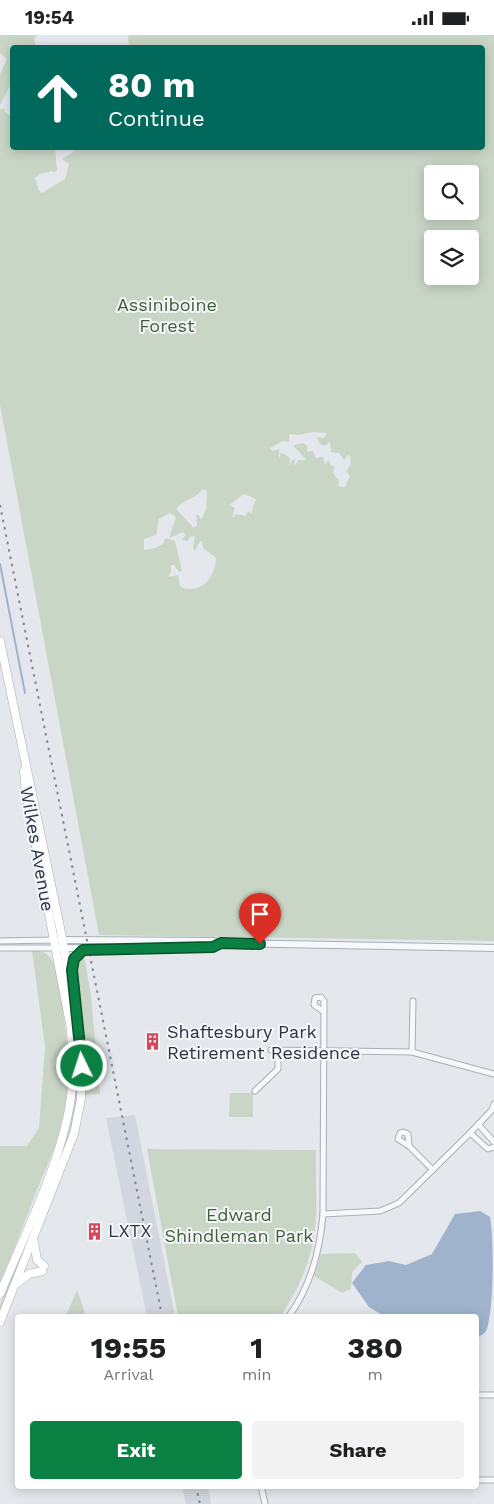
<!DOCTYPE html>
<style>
:root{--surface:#fff;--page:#f2f2f2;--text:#202124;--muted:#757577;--accent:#0b8043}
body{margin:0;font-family:"Work Sans",sans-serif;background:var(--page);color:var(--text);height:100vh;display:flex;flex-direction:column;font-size:19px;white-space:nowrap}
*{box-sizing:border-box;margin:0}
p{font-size:16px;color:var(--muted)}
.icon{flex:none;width:28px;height:28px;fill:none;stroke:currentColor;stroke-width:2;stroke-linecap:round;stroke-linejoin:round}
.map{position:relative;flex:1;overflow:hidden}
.sheet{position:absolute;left:15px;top:1279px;width:464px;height:175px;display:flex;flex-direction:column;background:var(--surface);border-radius:5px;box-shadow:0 2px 12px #0003}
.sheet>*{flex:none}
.hud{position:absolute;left:10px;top:10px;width:475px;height:105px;border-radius:5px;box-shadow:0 2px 12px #0003;background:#00695c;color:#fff;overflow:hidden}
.buttons{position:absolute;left:424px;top:130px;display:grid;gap:10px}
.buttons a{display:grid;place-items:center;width:55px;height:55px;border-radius:5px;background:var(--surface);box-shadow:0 2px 12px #0003;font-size:25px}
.pin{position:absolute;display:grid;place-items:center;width:42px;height:42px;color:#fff;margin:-51px -21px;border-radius:50% 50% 50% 0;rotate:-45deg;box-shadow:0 0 5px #0007}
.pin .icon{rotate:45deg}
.me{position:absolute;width:55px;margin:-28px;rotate:356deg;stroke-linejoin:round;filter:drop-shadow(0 0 4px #0008)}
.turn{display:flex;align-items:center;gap:18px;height:105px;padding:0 15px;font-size:22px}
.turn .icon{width:65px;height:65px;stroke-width:2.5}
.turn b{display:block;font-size:35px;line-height:42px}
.eta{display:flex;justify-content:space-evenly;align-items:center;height:85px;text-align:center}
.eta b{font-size:30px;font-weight:700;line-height:35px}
.action{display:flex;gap:10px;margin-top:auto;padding:10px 15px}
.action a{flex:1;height:58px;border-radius:5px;background:var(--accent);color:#fff;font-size:20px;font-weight:700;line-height:58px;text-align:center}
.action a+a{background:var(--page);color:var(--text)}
.status{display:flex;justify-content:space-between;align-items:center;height:35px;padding:0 25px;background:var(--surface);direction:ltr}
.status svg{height:14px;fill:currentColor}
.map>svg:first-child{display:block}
.built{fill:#d2d6de}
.green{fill:#c9d6c5;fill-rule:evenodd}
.water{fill:#9fb4cc}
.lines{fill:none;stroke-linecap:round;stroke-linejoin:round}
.stream{stroke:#9fb4cc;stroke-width:2}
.minor-casing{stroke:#a9aeb7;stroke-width:7}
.tertiary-casing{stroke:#a9aeb7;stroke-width:8}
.secondary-casing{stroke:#a9aeb7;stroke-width:9}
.minor{stroke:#f7f8fa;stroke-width:5}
.tertiary{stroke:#f7f8fa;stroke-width:6}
.secondary{stroke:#fff;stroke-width:8}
.rail{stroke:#7d8696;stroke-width:2;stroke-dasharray:2.5 5;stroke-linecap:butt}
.route-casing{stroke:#07532c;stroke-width:12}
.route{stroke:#0b8043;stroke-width:9}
.labels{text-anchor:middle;stroke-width:4;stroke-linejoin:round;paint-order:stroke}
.park-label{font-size:18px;fill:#3f6138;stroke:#f4f6f9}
.street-label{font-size:18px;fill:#2b3445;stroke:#f4f6f9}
.poi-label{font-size:18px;fill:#2b3445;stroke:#f4f6f9;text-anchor:start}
</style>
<div class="status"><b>19:54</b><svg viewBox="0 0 49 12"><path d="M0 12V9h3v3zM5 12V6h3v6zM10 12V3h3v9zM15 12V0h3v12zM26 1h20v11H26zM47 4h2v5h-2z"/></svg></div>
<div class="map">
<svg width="494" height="1469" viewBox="0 0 494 1469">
<rect width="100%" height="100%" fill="#e4e7ec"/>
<!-- built -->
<g class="built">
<path d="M135 1080 175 1281H147L106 1083Z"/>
<path d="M182 1451H208L211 1469H186Z"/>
</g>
<!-- green -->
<g class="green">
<path d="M0 0H37L34 4 36 12H12V47L0 70V39L7 24 0 18Z"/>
<path d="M128 0H494V906L99 900 0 370V75L4 73 5 77 12 83V112L55 113 57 135 54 138 52 136 40 139 35 143 39 156 42 158 65 144 69 129 62 124 80 113 482 112V12H129ZM432 139H470V176H432ZM432 204H470V241H432ZM312 397 327 398 324 403 317 402 319 408 324 411 330 407 331 417 339 418 344 425 349 419 351 428 346 437 350 441 345 452 338 451 339 446 333 438 334 431H331L329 425 325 429 323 422 316 423 313 416 307 417V411L304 408 293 410 306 425H299L294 431 295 426 293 424 289 431 290 423 281 417 279 424V414L272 416 270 413 283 406 289 407V399L299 400ZM203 454 207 456 206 474 201 485 199 480H196L197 490 194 493 176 474C183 464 196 464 203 454ZM244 459 256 464 251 479 248 476 245 481 237 479 232 483 235 473 229 470ZM170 478 176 482 169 503 183 497 186 500 182 505 188 506 190 502 195 501 193 513 195 516 200 506H202L203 513 216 523C215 541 204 558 183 553L180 551 178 540 168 542 171 537V530H174L179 537 182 536 175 506 165 503 163 509 155 513 144 515V504L156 500 159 484Z"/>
<path d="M32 916C53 913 56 934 59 950 66 991 71 1030 65 1072 61 1101 48 1128 37 1155 25 1186 13 1217 0 1247V1111H27L39 1093 45 1011Z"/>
<path d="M84 921 91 961 100 1059 85 1060 87 1017 74 934 76 928Z"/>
<path d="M76 1002C87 1067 65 1113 42 1172 28 1207 14 1243 0 1279V1270L58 1126 76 1035Z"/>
<path d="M230 1058H253V1082H229Z"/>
<path d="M147 1114 316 1115C315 1150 320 1190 309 1223 303 1244 292 1263 281 1281H178Z"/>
<path d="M355 1218 362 1227 352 1237 351 1254 342 1258 314 1241 321 1219Z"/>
<path d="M77 1255 86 1281H66Z"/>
</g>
<!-- water -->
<path class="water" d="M480 1176 490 1182C494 1204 494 1272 487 1294 486 1298 480 1301 476 1304V1281H384L369 1272 352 1248 366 1230 389 1226 406 1230 432 1219 455 1179Z"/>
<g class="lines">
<!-- stream -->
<path class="stream" d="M0 529 25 658"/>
<defs>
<g id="minor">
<path d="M0 906 54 905"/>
<path d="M0 913H55"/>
<path d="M271 1015 412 1017 494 1039"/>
<path d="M412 1017 413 966"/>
<path d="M255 1056 278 1034V1015"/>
<path d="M478 1089 494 1107"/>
<path d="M403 1097 408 1099 409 1111 398 1104 400 1098Z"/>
<path d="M470 1098 488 1114 494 1112"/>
<path d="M409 1111 433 1135"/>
<path d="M323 1179 380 1176 399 1168 470 1098 492 1075 494 1069"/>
<path d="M289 1281C311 1251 320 1215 323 1179L324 966 321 962 315 963 314 970 324 977"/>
<path d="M476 1360H494"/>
<path d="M476 1445H494"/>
<path d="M261 1451 265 1469"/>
</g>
<g id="tertiary">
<path d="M60 905 213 906 221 908 494 913"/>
<path d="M60 913 158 914 213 912 221 908"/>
</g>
<g id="secondary">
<path d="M0 606 61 897 81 1011 82 1031 81 1064 74 1099 0 1287"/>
<path d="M72 939 74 924 83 915"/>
<path d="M34 1207 37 1225 44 1231"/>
<path d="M17 1248 29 1239 42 1236"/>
<path d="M0 1259C25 1198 62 1127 71 1062 74 1040 72 1017 71 994L26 759 24 736"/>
</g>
</defs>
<!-- minor casing -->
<use href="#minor" class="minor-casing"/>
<!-- tertiary casing -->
<use href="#tertiary" class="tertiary-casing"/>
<!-- secondary casing -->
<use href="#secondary" class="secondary-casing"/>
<!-- minor -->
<use href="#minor" class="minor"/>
<!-- tertiary -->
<use href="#tertiary" class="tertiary"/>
<!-- secondary -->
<use href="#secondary" class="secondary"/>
<!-- rail -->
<g class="rail">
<path d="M0 470 162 1281"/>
<path d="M196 1451 200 1469"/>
</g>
</g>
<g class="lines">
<defs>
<path id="route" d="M82 1031 72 935 74 924 83 915 213 912 221 908 260 909"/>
</defs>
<!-- route casing -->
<use href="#route" class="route-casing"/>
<!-- route -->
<use href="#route" class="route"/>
</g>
<!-- icons -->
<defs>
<symbol id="building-bare" viewBox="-9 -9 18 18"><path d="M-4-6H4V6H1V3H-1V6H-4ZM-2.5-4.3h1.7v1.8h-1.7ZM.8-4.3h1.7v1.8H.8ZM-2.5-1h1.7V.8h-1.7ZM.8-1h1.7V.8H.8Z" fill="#d1495b" stroke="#f4f6f9" stroke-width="2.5" paint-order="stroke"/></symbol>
</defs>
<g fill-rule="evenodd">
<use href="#building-bare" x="140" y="994" width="25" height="25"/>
<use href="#building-bare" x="82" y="1184" width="25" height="25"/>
</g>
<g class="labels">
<!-- park labels -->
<g class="park-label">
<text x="167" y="276">Assiniboine<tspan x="167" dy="21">Forest</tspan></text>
<text x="239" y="1186">Edward<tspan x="239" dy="21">Shindleman Park</tspan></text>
</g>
<!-- street labels -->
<g class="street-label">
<text transform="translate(37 814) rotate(80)" y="6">Wilkes Avenue</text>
</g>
<!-- poi labels -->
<g class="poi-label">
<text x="167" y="1003">Shaftesbury Park<tspan x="167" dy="21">Retirement Residence</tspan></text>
<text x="108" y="1202">LXTX</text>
</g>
</g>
</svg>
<div class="buttons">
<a><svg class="icon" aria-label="search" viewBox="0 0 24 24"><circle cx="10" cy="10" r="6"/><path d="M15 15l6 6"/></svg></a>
<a><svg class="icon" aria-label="layers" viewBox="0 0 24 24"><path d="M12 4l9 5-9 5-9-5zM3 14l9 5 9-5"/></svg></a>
</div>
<div class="pin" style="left:260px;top:909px;background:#d93025"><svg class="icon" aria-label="arrive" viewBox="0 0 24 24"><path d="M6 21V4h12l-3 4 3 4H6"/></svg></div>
<svg class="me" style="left:82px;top:1031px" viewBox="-20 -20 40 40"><circle r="17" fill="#0b8043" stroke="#fff" stroke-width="3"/><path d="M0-11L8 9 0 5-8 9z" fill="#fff"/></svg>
<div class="hud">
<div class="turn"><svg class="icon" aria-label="ahead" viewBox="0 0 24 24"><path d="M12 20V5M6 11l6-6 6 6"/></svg><div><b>80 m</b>Continue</div></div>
</div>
<section class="sheet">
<div class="eta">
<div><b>19:55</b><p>Arrival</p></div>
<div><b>1</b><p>min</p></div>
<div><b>380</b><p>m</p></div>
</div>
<div class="action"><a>Exit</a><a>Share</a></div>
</section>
</div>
